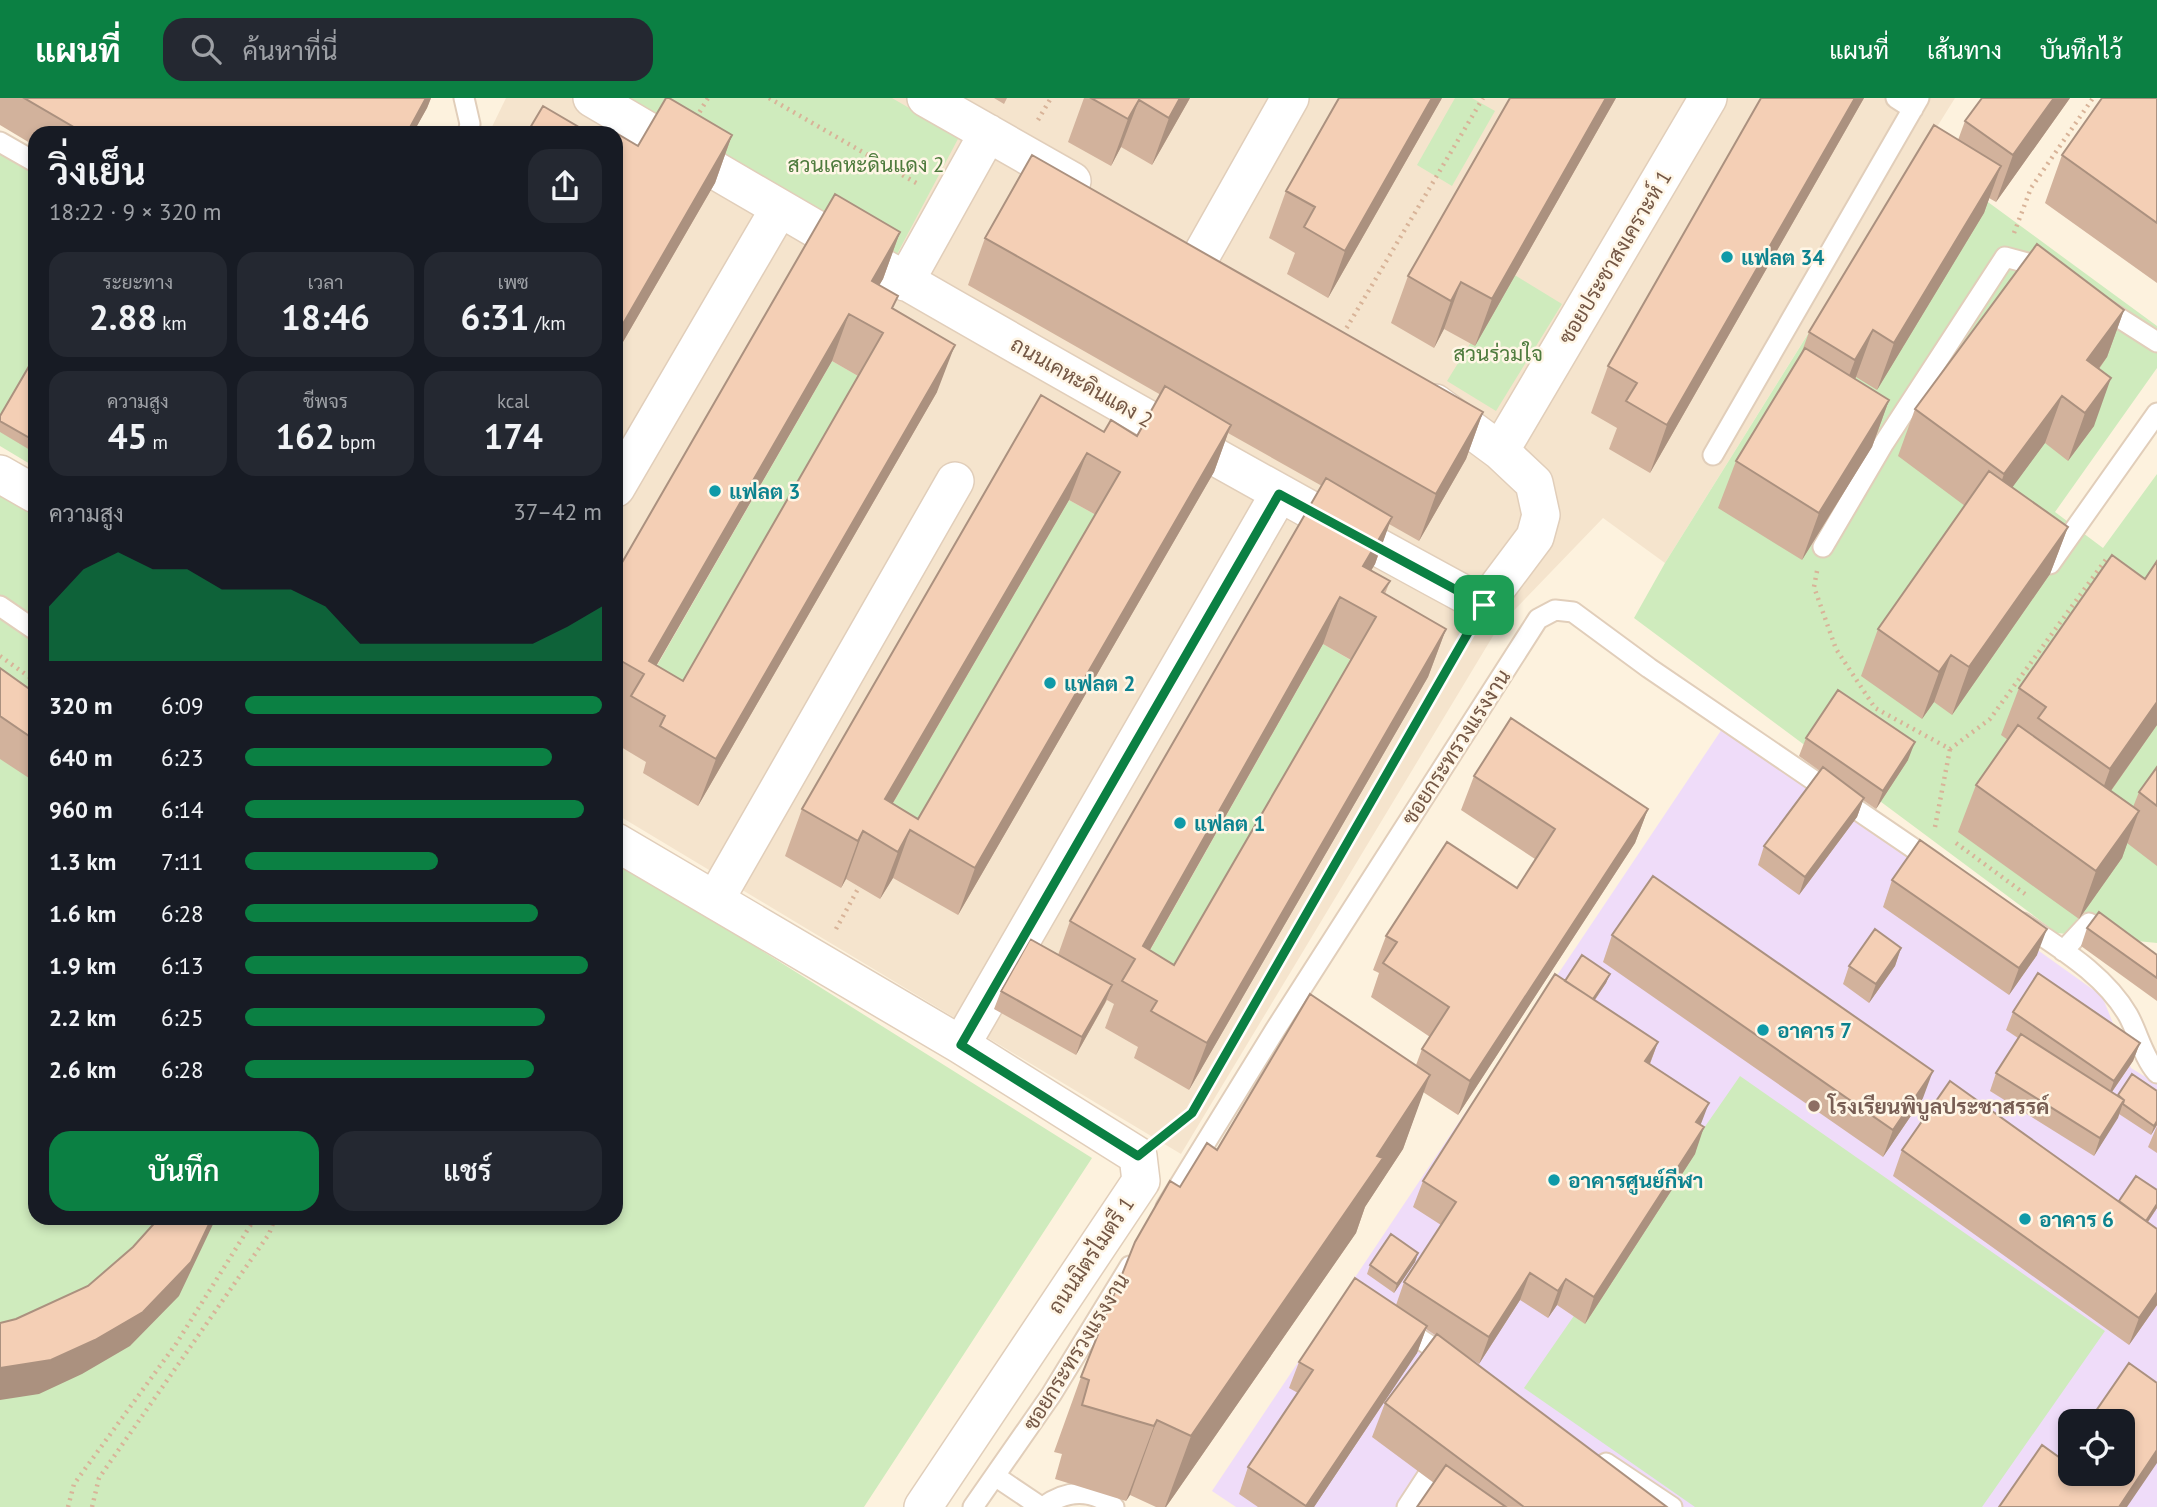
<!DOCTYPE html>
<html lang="th">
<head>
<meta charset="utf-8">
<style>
	:root { --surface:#171b24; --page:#242831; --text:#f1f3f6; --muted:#9ea1a6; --accent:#0b8043 }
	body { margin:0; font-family:"PT Sans",Sarabun,sans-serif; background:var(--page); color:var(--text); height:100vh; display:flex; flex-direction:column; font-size:26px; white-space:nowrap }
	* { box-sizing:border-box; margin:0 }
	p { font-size:23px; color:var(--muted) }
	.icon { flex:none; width:38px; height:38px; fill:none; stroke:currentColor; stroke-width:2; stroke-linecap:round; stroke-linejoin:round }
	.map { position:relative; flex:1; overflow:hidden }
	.details { position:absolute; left:28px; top:28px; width:595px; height:1099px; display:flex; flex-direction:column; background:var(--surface); border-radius:21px; box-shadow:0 4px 10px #0003 }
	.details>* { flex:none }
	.controls { position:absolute; left:2058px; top:1311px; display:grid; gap:14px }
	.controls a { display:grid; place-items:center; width:77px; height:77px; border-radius:14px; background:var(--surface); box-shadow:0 4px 10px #0003; font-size:35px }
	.pin { position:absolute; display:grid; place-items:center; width:60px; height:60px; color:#fff; margin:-30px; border-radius:14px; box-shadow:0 4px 10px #0006 }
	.round { display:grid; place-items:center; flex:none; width:74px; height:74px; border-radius:21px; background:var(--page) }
	.headline { display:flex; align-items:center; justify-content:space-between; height:119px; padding:0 21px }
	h1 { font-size:38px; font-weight:600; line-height:52px }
	.stats { display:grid; grid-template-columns:repeat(3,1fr); gap:10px; height:119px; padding:7px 21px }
	.stats div { display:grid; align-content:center; border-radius:18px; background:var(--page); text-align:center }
	.stats b { font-size:35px; font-weight:600 }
	.stats small { font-size:19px; font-weight:400 }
	.stats p { font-size:19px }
	.chart { height:196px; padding:14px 21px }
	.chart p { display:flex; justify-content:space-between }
	.chart svg { width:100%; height:126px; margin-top:7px; fill:var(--accent); opacity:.7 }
	.primary-button { display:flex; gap:14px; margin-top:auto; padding:14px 21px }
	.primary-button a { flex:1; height:80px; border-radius:21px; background:var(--accent); color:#fff; font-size:28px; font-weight:600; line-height:80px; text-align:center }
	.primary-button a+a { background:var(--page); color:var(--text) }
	ul { padding:0 21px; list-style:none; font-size:23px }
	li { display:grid; grid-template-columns:112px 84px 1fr; align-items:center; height:52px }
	li i { height:18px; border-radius:9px; background:var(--accent) }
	header { display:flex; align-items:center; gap:42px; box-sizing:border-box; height:98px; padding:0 35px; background:var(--accent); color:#fff }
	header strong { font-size:33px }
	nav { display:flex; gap:38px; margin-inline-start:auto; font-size:24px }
	.search { width:490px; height:63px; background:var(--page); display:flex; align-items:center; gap:18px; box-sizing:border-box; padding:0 24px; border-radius:21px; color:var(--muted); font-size:26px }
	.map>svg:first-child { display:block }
	.residential { fill:#f5e4cd }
	.education { fill:#efdcf9; fill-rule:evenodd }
	.green { fill:#cfebbd }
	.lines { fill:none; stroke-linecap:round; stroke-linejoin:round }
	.lane-casing { stroke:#e1ceba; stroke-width:23 }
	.street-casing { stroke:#e1ceba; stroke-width:40 }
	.path { stroke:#d8b398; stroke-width:4.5; stroke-dasharray:2 5; stroke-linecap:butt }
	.lane { stroke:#fff; stroke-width:19 }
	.street { stroke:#fff; stroke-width:37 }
	.wall { fill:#d2b29c; fill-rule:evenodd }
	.shaded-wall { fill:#ab917f }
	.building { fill:#f4cfb5; stroke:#ab917f; stroke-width:2; fill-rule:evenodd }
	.route-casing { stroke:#fff; stroke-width:14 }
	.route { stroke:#0b8043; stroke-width:9 }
	.culture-dot { fill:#0f9aa8; stroke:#fff6e6; stroke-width:2.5 }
	.education-dot { fill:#8d6e63; stroke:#fff6e6; stroke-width:2.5 }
	.labels { text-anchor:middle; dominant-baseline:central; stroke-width:5; stroke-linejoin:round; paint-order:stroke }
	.park-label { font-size:21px; fill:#4e7b3d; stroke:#fff6e6 }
	.street-label { font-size:21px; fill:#745745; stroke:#fff6e6 }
	.culture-label { font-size:21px; font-weight:bold; fill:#0d838f; stroke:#fff6e6; text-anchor:start }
	.education-label { font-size:21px; font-weight:bold; fill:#785e54; stroke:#fff6e6; text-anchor:start }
</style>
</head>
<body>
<header>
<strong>แผนที่</strong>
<div class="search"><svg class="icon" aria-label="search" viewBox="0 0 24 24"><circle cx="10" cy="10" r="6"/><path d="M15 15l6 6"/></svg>ค้นหาที่นี่</div>
<nav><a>แผนที่</a><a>เส้นทาง</a><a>บันทึกไว้</a></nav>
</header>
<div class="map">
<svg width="2157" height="1409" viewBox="0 0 2157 1409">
	<rect width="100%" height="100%" fill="#fdf2de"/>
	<path class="residential" d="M506 0H1955L1665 465 1603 420 1499 528 1181 1056 616 716V35H489Z"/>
	<path class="education" d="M1724 628 2102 898 2131 970 2157 986V1409H1236L1212 1393ZM2070 1323H2123V1376H2070Z"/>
	<path class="green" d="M618 0H892L959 39 895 160Z
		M1455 0H1472L1495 13 1452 88 1417 67Z
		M0 37 35 58V369L0 348Z
		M1921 55 2157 228V270L2055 414 2103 450 2157 376V845L2057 835 1634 520 1665 465Z
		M1513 176 1562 206 1496 313 1447 283Z
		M832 263 865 282 666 630 632 611Z
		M0 373 35 395V1120H616V761L1092 1060 864 1409H0Z
		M1069 402 1103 421 901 768 868 748Z
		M1323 546 1359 567 1157 914 1126 895Z
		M1740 978 2105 1233 1982 1409H1695L1524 1290Z"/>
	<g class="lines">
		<defs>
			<path id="lane" d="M464 0 470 26 468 35
				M1896 0 1913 11
				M0 44 35 64
				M2099 207 2157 244
				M1713 357 1919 0
				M1823 449 1884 345 2005 159 2035 167 2047 174
				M2050 466 2157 315
				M0 508 35 532
				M2023 825C2061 851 2104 876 2128 917 2138 935 2143 959 2157 975
				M2063 853 2089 825 2112 842
				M1166 1109 1275 932 1538 521 1555 512 1573 514 1649 570 1935 765
				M1399 1227 1450 1261
				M1606 1365 1672 1409
				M995 1378 1041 1409
				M973 1409 1051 1297 1130 1168
				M1043 1409C1066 1392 1091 1390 1114 1409
				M1407 1409 1441 1357"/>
			<path id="street" d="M592 0C887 174 1183 344 1484 507L1535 439 1541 417 1534 385 1500 353 1435 305
				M926 0 1072 83
				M1202 156 1290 0
				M905 184 988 35
				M1500 353 1708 0
				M0 376 35 396
				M616 390 779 111
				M616 744 961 947 1138 1058 1141 1083 923 1409
				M715 802 955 383
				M961 947 1279 396"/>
		</defs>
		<use href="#lane" class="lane-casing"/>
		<use href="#street" class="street-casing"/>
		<path class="path" d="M769 0 918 86
			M696 20 708 0
			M1038 22 1051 0
			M2014 135 2031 90 2093 0
			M1343 236 1483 0
			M1817 473 1814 489 1836 551 1875 610 1950 651 1990 621 2107 460
			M0 558 35 583
			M1935 729 1950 651
			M1956 745 2025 796
			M836 831 859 789
			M1258 901 1466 539
			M1166 1036 1187 1019
			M68 1409 74 1386 176 1246 255 1120
			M92 1409 99 1380 269 1136 275 1120"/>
		<use href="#lane" class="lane"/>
		<use href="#street" class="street"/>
	</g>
	<path class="wall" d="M0 0H431L427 10 413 35H35V48L0 27Z
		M994 0H1007L1004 6Z
		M1084 0H1190L1152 67 1121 49 1111 68 1068 44Z
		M1442 0 1328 200 1287 176 1295 155 1269 140 1286 93Z
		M1510 0H1616L1475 248 1444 231 1434 250 1391 225 1408 178Z
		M1761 0H1864L1650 375 1609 351 1617 330 1591 315 1608 268Z
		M2070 0 1996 104 1989 100 1984 115 1877 292 1856 279 1855 281 1889 302 1872 349 1802 462 1718 410 1736 363 1800 259 1809 234 1958 42 1965 23Z
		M2157 0V185L2045 105 2062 57Z
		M616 35 638 48 732 37 715 85 616 256Z
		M900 134 883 181 879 187 893 211 937 294 698 708 643 675 646 664 616 646V639L623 621 616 617V475ZM832 263 858 278 683 583 656 568Z
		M985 140 1483 314 1466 361 1419 443 1389 426 1375 466 1371 472 1390 483 1385 496 1446 531 1428 579 1189 992 1134 960 1138 949 1105 930 1114 906 1107 902 1076 957 994 911 1001 893 1058 857 1070 823 1322 388 1228 335 1214 374 958 817 893 780 880 801 846 781 841 790 785 758 802 711 1041 297 1104 334 1137 338 1161 297 968 187ZM1069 402 1096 417 918 721 893 705ZM1323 546 1351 562 1174 867 1150 852Z
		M2124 212 2107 259 2099 271 2094 328 2068 363 2045 345 2012 389 2068 429 2050 476 1952 617 1934 604 1922 621 1861 578 1878 531 1965 408 1898 358 1915 311Z
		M35 258V355L0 334V318Z
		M2157 463V627L2111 693 2133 709 2139 694 2157 669V768L2127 745 2122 760 2079 821 1958 734 1976 687 2008 642 2001 637 2019 590 2145 481Z
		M0 570 35 595V684L0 661Z
		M1806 640 1908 662 1876 711 1863 702 1857 719 1799 797 1758 767 1764 748 1820 673 1799 658Z
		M1474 678 1648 711 1635 745 1458 1017 1423 994 1403 1051 1365 1109 1356 1135 1166 1409H1156L1130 1397 1126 1403 1055 1381 1062 1356 1054 1354 1081 1279 1180 1089 1217 1052 1416 967 1422 951 1430 939 1371 899 1379 875 1373 872 1386 838 1517 790 1535 761 1461 712Z
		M1892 782 2037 857 2009 897 1883 809Z
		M2087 830 2157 857V903L2081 848Z
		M1612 837 1923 1000 1883 1059 1603 864Z
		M1901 850 1895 868 1869 905 1843 886 1849 868Z
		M1610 876 1606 885 1595 902 1658 944 1650 966 1701 1027 1695 1056 1585 1226 1557 1207 1548 1220 1520 1202 1479 1266 1461 1254 1667 1409H1417L1434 1385 1372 1339 1385 1305 1435 1237 1426 1231 1417 1255 1314 1409H1258L1239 1396 1248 1369 1298 1295 1289 1290 1299 1264 1396 1207 1404 1184 1441 1127 1413 1109 1423 1083 1565 883Z
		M2013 914 2140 945 2133 963 2112 994 2157 1027 2151 1037 2119 1016 2094 1058 1990 993 1996 975 2018 940 2006 932Z
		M2157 1028V1055L2148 1049Z
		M1902 1052 2119 1103 2157 1092V1110L2148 1124 2157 1131V1207L2129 1247 1893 1078Z
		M1418 1155 1415 1164 1394 1195 1367 1176 1370 1167Z"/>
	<path class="shaded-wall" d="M426 0H431L427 10 413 35H407Z
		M1180 0H1190L1152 67 1169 20Z
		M1432 0H1442L1328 200 1345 153Z
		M1606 0H1616L1475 248 1492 201Z
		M1855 0H1864L1650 375 1667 327Z
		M2054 0H2070L1996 104 2013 57Z
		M1139 2 1121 49 1111 68 1128 21Z
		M732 37 715 85 616 256V238Z
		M2001 68 1984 115 1877 292 1894 245Z
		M900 134 883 181 859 222 872 183Z
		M1461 184 1444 231 1434 250 1451 203Z
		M2124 212 2107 259 2073 306 2087 262Z
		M849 216 832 263 637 601 649 563Z
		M1873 232 1856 279 1837 309 1855 262Z
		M955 247 937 294 698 708 716 661Z
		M2111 280 2094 328 2068 363 2085 315Z
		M2062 298 2045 345 1987 424 2004 376Z
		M1889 302 1872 349 1802 462 1819 415Z
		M1483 314 1466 361 1419 443 1436 396Z
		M1231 327 1214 374 958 817 975 770Z
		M1087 355 1069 402 873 739 885 701Z
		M1392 419 1375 466 1352 506 1363 468Z
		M2068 429 2050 476 1952 617 1969 569Z
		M1340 499 1323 546 1130 887 1143 848Z
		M1446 531 1428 579 1189 992 1207 945Z
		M1951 557 1934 604 1922 621 1939 574Z
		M2157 604V627L2093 718 2110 671Z
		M1915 644 1908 662 1876 711 1883 693Z
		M1864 700 1857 719 1799 797 1805 779Z
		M1648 711 1635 745 1458 1017 1470 983Z
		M2139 713 2122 760 2079 821 2096 773Z
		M910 732 893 780 880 801 898 754Z
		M863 733 846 781 841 790 858 743Z
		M2047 831 2037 857 2009 897 2019 870Z
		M1901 850 1895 868 1869 905 1876 886Z
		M1610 876 1606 885 1585 916 1588 907Z
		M1112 887 1105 905 1076 957 1082 939Z
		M1658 944 1648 970 1645 963Z
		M2140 945 2133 963 2107 1001 2114 983Z
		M1933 973 1923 1000 1883 1059 1893 1032Z
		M1430 977 1403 1051 1365 1109 1356 1135 1166 1409H1165L1191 1338Z
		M2124 1002 2118 1020 2094 1058 2100 1040Z
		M1709 1005 1699 1031 1696 1024Z
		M2157 1023V1027L2151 1037 2154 1028Z
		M1704 1029 1695 1056 1585 1226 1594 1199Z
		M2157 1106V1110L2139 1137 2142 1128Z
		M212 1120H216L179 1198 130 1248 82 1276 39 1296 0 1302V1270Z
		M1418 1155 1415 1164 1394 1195 1397 1186Z
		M1530 1175 1520 1202 1479 1266 1489 1239Z
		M1566 1181 1557 1207 1548 1220 1558 1193Z
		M2157 1194V1207L2129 1247 2139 1220Z
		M1427 1228 1417 1255 1314 1409H1306Z
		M1157 1322 1130 1397 1126 1403 1154 1328Z
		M2157 1352V1365L2127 1409H2119Z"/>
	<path class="building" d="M24 0H426L407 35H84Z
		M666 0H669L732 37 616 238V93L621 84 616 81V35L638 48Z
		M1091 0H1180L1169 20 1139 2 1128 21Z
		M1339 0H1432L1345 153 1304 129 1315 109 1286 93Z
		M1510 0H1606L1492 201 1461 184 1451 203 1408 178Z
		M1761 0H1855L1667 327 1626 303 1637 285 1608 268Z
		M1982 0H2054L2013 57 1965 23Z
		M2102 0H2157V125L2062 57Z
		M543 8 589 35H527Z
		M1934 27 2001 68 1894 245 1873 232 1855 262 1809 234Z
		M1032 57 1483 314 1436 396 985 140Z
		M835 96 900 134 872 183 898 198 892 210 955 247 716 661 660 628 665 618 631 598 644 576 616 560V475ZM849 216 883 235 683 583 649 563Z
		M2037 146 2124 212 2087 262 2111 280 2085 315 2062 298 2004 376 1915 311Z
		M1805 250 1889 302 1819 415 1736 363Z
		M35 258V343L0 323V318Z
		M1165 288 1231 327 975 770 910 732 898 754 863 733 858 743 802 711 1041 297 1104 334 1111 322 1137 338ZM1087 355 1120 374 918 721 885 701Z
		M1989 373 2068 429 1969 569 1951 557 1939 574 1878 531Z
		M1326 380 1392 419 1363 468 1390 483 1382 494 1446 531 1207 945 1151 913 1157 903 1122 883 1135 861 1070 823ZM1340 499 1376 519 1174 867 1143 848Z
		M2112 457 2145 481 2157 463V604L2110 671 2038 620 2046 609 2019 590Z
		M0 570 35 595V642L0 618Z
		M1838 592 1915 644 1883 693 1806 640Z
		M1511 620 1648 711 1470 983 1422 951 1449 909 1383 865 1397 844 1386 838 1447 744 1517 790 1555 731 1474 678Z
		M2018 627 2139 713 2096 773 1976 687Z
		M1823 669 1864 700 1805 779 1764 748Z
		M2157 669V708L2139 694Z
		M1920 742 2047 831 2019 870 1892 782Z
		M1653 778 1933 973 1893 1032 1612 837Z
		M2099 814 2157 857V880L2087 830Z
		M1875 831 1901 850 1876 886 1849 868Z
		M1030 841 1112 887 1082 939 1001 893Z
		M1582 857 1610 876 1593 901 1565 883Z
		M2038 875 2140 945 2114 983 2013 914Z
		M1555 876 1658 944 1645 963 1709 1005 1696 1024 1704 1029 1594 1199 1566 1181 1558 1193 1530 1175 1489 1239 1404 1184 1456 1104 1423 1083Z
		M1310 896 1430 977 1377 1058 1383 1060 1191 1338 1157 1322 1154 1328 1082 1307 1089 1282 1081 1279 1135 1144 1170 1083 1180 1089 1207 1045 1217 1052Z
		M2021 936 2124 1002 2100 1040 1996 975Z
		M2132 976 2157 993V1023L2154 1028 2123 1006 2124 1002 2118 997Z
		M1950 983 2157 1131V1194L2139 1220 1902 1052Z
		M2136 1078 2157 1092V1106L2146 1123 2119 1103Z
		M159 1120H212L191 1164 143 1214 95 1242 51 1262 0 1270V1225L16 1221 88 1188 133 1149Z
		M1391 1136 1418 1155 1397 1186 1370 1167Z
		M1355 1180 1427 1228 1306 1408 1248 1369 1313 1272 1299 1264Z
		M1437 1236 1667 1409H1524L1385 1305Z
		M2129 1265 2157 1285V1352L2119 1409H1999L2042 1347 2063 1362 2070 1351V1376H2123V1323H2089Z
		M1446 1367 1506 1409H1417Z"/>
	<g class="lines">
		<defs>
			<path id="route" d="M1279 396 1484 507 1192 1015 1138 1058 961 947Z"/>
		</defs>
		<use href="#route" class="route-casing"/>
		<use href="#route" class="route"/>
	</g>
	<g class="culture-dot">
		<circle cx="1727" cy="159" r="7"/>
		<circle cx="715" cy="393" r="7"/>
		<circle cx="1050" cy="585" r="7"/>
		<circle cx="1180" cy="725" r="7"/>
		<circle cx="1763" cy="932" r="7"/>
		<circle cx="1554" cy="1082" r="7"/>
		<circle cx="2025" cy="1121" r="7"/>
	</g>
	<circle class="education-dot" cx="1814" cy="1008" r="7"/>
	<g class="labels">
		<g class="park-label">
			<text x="866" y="66">สวนเคหะดินแดง 2</text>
			<text x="1498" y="255">สวนร่วมใจ</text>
		</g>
		<g class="street-label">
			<text transform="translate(1615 159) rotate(-59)">ซอยประชาสงเคราะห์ 1</text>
			<text transform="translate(1082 284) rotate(30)">ถนนเคหะดินแดง 2</text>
			<text transform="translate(1456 649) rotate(-57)">ซอยกระทรวงแรงงาน</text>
			<text transform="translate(1091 1157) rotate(-56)">ถนนมิตรไมตรี 1</text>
			<text transform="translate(1076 1254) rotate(-58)">ซอยกระทรวงแรงงาน</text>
		</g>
		<g class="culture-label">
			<text x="1741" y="159">แฟลต 34</text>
			<text x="729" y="393">แฟลต 3</text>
			<text x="1064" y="585">แฟลต 2</text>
			<text x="1194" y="725">แฟลต 1</text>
			<text x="1777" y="932">อาคาร 7</text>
			<text x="1568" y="1082">อาคารศูนย์กีฬา</text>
			<text x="2039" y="1121">อาคาร 6</text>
		</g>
		<g class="education-label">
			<text x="1828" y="1008">โรงเรียนพิบูลประชาสรรค์</text>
		</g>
	</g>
</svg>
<div class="controls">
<a><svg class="icon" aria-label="locate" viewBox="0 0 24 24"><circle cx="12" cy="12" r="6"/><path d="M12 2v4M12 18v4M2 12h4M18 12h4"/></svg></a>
</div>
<div class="pin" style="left:1484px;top:507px;background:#1e9e55"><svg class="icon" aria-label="arrive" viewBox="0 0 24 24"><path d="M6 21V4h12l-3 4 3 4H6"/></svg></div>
<section class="details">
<div class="headline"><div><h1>วิ่งเย็น</h1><p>18:22 · 9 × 320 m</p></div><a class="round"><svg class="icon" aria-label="share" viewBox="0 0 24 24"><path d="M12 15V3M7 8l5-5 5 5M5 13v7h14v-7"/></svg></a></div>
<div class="stats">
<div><p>ระยะทาง</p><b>2.88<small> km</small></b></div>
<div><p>เวลา</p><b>18:46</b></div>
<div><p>เพซ</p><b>6:31<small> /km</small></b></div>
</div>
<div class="stats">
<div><p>ความสูง</p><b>45<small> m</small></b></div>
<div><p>ชีพจร</p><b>162<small> bpm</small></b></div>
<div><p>kcal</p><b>174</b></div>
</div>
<div class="chart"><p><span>ความสูง</span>37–42 m</p>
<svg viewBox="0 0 160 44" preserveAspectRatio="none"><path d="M0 44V25L10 12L20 6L30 12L40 12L50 19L60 19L70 19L80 25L90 38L100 38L110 38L120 38L130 38L140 38L150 32L160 25V44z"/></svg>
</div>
<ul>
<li><b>320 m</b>6:09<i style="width:100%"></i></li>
<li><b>640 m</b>6:23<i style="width:86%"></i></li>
<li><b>960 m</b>6:14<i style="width:95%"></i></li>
<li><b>1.3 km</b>7:11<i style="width:54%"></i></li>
<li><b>1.6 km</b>6:28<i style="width:82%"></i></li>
<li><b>1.9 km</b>6:13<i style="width:96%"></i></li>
<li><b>2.2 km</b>6:25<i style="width:84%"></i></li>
<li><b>2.6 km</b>6:28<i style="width:81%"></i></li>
</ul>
<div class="primary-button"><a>บันทึก</a><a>แชร์</a></div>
</section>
</div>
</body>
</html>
